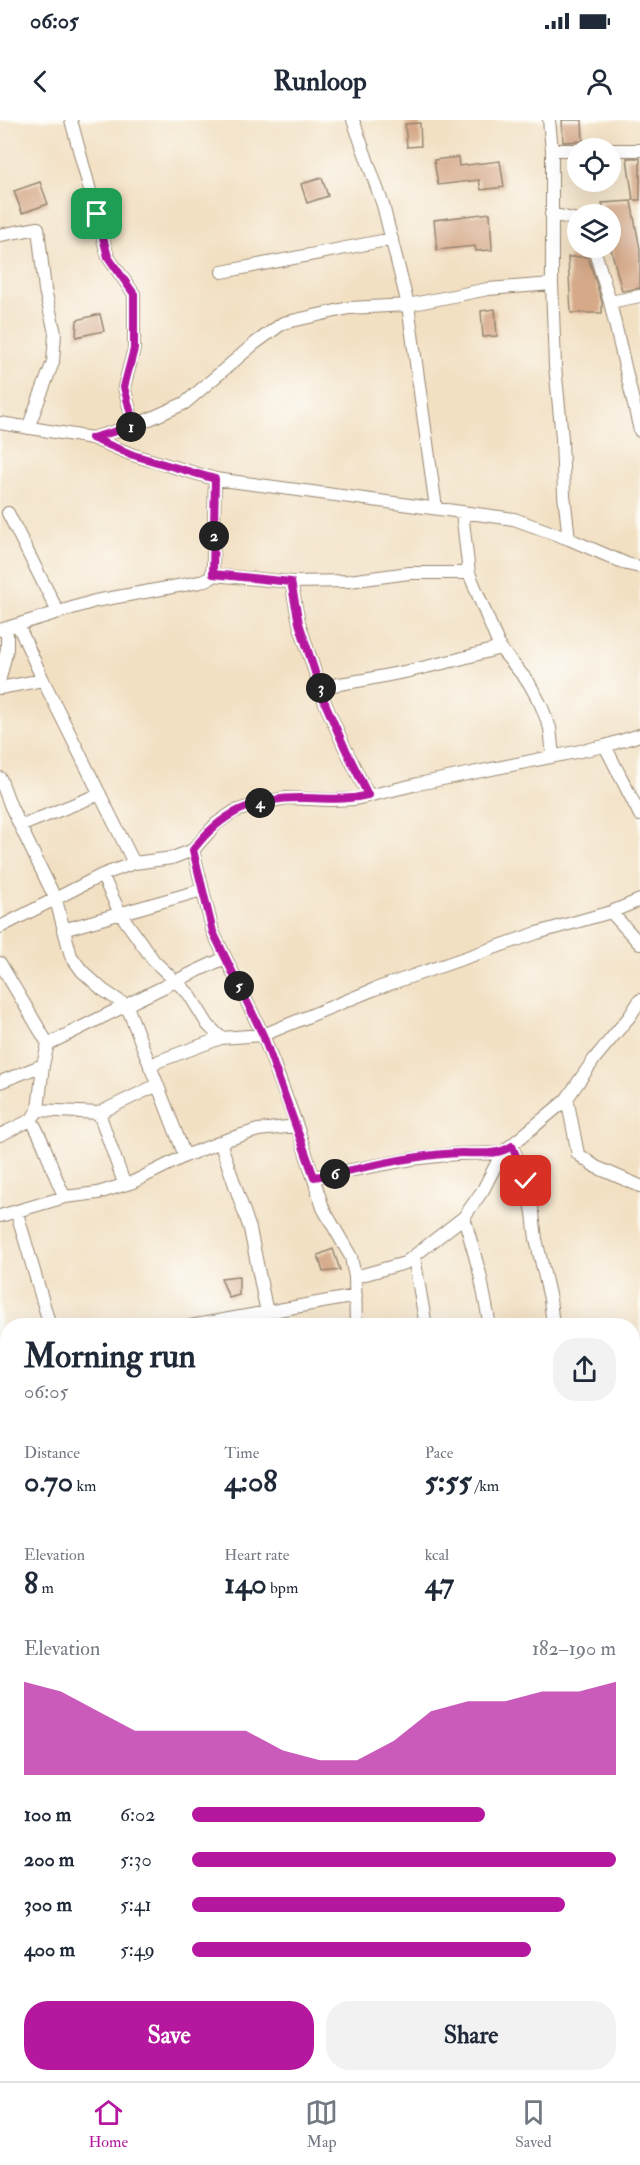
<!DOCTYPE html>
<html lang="en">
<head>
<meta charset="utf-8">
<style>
	:root { --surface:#fff; --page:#f2f2f3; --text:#1f2937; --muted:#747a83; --line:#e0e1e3; --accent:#b5179e }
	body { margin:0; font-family:"IM FELL Double Pica",serif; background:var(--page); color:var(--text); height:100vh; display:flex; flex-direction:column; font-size:22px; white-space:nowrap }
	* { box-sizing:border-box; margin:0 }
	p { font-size:20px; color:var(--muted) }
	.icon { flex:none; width:33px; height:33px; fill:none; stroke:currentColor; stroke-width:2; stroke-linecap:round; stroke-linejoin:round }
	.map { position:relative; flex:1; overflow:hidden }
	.drawer { position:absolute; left:0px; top:1198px; width:640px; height:764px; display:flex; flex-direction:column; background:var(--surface); border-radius:24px 24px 0 0; box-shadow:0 6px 24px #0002 }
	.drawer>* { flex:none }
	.buttons { position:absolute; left:567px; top:18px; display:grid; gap:12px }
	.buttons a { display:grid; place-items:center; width:54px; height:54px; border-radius:50%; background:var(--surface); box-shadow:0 6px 24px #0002; font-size:30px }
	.pin { position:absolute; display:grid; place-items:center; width:51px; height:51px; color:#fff; margin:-26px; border-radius:12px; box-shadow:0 3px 9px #0006 }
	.km { position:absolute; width:30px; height:30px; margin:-15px; border-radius:50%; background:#222; color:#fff; font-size:16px; line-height:30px; text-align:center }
	.round { display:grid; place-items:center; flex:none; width:63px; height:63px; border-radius:24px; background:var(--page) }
	.headline { display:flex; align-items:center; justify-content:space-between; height:102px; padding:0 24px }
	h1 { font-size:33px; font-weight:700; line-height:45px }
	.metrics { display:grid; grid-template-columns:repeat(3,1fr); gap:9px; height:102px; padding:6px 24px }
	.metrics div { display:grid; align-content:center }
	.metrics b { font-size:30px; font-weight:700 }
	.metrics small { font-size:16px; font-weight:400 }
	.metrics p { font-size:16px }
	.chart { height:168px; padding:12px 24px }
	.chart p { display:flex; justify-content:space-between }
	.chart svg { width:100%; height:108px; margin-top:6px; fill:var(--accent); opacity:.7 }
	.action { display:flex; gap:12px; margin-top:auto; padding:12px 24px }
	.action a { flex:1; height:69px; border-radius:24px; background:var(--accent); color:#fff; font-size:24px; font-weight:700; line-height:69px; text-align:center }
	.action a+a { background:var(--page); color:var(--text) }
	ul { padding:0 24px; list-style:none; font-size:20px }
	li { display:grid; grid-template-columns:96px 72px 1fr; align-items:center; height:45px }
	li i { height:15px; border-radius:8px; background:var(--accent) }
	.status { display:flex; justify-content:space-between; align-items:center; height:42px; padding:0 30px; background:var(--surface); direction:ltr }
	.status svg { height:16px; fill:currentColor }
	header { display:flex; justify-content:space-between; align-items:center; height:78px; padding:0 24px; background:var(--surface); font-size:27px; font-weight:700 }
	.tab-bar { display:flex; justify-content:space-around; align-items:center; height:84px; border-top:2px solid var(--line); background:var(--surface); font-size:16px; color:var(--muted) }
	.tab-bar a { display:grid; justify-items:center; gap:3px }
	.tab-bar .on { color:var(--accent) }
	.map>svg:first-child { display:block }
	.building { fill:#d6a989 }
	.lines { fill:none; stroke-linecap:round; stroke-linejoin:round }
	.minor-casing { stroke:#968570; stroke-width:14 }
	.minor { stroke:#fff; stroke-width:12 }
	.route-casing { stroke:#fff; stroke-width:12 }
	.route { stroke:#b5179e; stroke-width:8 }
</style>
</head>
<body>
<div class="status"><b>06:05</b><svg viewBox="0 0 49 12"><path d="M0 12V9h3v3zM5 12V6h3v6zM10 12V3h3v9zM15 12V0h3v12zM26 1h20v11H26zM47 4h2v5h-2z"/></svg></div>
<header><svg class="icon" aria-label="back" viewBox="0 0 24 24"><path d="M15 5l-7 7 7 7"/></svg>Runloop<svg class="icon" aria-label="person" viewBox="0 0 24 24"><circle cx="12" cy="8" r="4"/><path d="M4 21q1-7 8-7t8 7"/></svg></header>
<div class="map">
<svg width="640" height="1961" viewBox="0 0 640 1961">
	<rect width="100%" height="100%" fill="#fdfcf7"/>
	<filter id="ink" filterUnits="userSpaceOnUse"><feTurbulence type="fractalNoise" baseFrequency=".0167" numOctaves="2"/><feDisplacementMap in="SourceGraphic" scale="12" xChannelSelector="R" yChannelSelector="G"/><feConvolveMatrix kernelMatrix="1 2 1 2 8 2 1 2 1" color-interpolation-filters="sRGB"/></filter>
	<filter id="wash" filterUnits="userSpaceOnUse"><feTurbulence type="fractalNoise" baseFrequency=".008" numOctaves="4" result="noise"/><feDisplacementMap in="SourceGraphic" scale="24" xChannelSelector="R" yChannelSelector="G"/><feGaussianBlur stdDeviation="1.35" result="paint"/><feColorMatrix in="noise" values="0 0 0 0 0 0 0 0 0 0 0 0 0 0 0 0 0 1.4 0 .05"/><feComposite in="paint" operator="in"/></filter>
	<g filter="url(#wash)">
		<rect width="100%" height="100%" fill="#f2e0c3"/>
		<g id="blocks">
			<path class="building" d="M562 0H582L583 21 563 22Z
				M420 3 421 26 407 27 405 4Z
				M458 37 459 46 500 41 504 67 481 70 479 60 438 65 434 40Z
				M627 38H640V80H633Z
				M322 58 328 76 307 83 301 64Z
				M40 62 48 84 22 93 14 71Z
				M631 81 640 129V168L622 171 610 125V94H605L602 83Z
				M490 93 492 130 476 131 475 126 437 130 434 100Z
				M568 137H588L602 182V193H571Z
				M495 189 497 216 483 217 481 191Z
				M100 194 104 211 76 217 77 200Z
				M333 1129 340 1150 323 1152 318 1135Z
				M239 1156V1175L229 1178 221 1158Z"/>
		</g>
	</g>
	<g filter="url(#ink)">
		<use href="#blocks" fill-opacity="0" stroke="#968570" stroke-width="1.5"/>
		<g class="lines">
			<defs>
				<path id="minor" d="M71 0 108 137 134 174V229L124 267 134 306
					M353 0 383 85 408 185 436 388
					M549 0 552 30V164L555 246 562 318 564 375 569 419
					M552 30H578
					M610 30H640
					M551 94 578 100
					M0 115 38 108 45 170 55 213 53 242 28 308
					M594 128 610 182 640 311
					M222 152 392 119
					M610 182 640 176
					M0 303 92 318 133 335 215 359 514 399 569 419 627 444 640 447
					M92 318 134 306 185 283 254 224 283 203 349 188 408 185 488 169 552 164
					M462 392 469 453 500 528 529 563 541 585 550 608 553 636
					M8 393 58 492
					M213 455 291 462 349 461 409 453H469
					M291 462 299 503 325 583 344 626 368 675
					M18 505 43 560 134 743
					M0 510 95 481 200 462 211 458 213 445 215 359
					M0 558 7 529V508
					M321 567C382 558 441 545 500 528
					M0 568 43 560
					M605 626 640 695
					M0 658 11 687 56 780 71 836 82 851 103 870 127 886 185 1036
					M20 706 100 674
					M193 730 213 812 263 915 297 1006 323 1088 351 1137 355 1157 356 1206
					M102 755 120 793 154 841 189 874 208 905 221 918
					M611 792 640 824
					M0 807 102 755 134 743 172 738 193 730 216 704 233 692 260 683 287 678 330 680 355 679 418 664 605 626 640 615
					M63 810 202 770
					M0 843 48 924 43 945 38 990 31 1000 0 1015
					M48 924C107 895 165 865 225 838
					M150 947 159 941 221 918 263 915 375 869 537 813 611 792 640 780
					M0 962 43 945
					M567 978 578 1034 596 1047 640 1066
					M38 990 99 993 157 965
					M99 993 124 1063
					M31 1000C47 1024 51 1052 65 1077
					M220 1022 250 1109 267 1193
					M512 1026 526 1061 533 1093 536 1119 550 1179 553 1206
					M314 1057 412 1039 456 1034 502 1033
					M17 1093 50 1206
					M0 1096 65 1077 98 1073 133 1062 185 1036 226 1020 258 1010 297 1006
					M464 1097 480 1154 490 1206
					M414 1137 426 1206
					M355 1157 405 1143 464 1097 483 1070 502 1033 566 980 595 938 630 896 640 880
					M190 1206 356 1176
					M0 1256 8 1255
					M633 1272 640 1270
					M0 1404 8 1443
					M0 1454 8 1453
					M637 1496 640 1508
					M0 1508 8 1506
					M0 1561 8 1559
					M0 1602 8 1599
					M633 1629H640
					M633 1790 640 1789
					M0 1791H8
					M0 1893 8 1894
					M165 1954 167 1961
					M343 1954 345 1961"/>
			</defs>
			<use href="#minor" class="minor-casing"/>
			<use href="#minor" class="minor"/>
		</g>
	</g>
	<g class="lines" filter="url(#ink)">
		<defs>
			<path id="route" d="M97 94 108 137 134 174V229L124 267 134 306 92 318 133 335 215 359 213 454 291 462 299 503 325 583 344 626 368 675C346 681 326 678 303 678 256 677 221 692 193 730L213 812 263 915 314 1057C363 1049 412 1034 462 1033 480 1033 497 1036 512 1026L526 1061"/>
		</defs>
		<use href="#route" class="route-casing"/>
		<use href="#route" class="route"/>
	</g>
</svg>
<div class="buttons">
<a><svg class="icon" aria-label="locate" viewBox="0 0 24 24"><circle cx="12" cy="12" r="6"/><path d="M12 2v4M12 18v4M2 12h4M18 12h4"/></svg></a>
<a><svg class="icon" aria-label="layers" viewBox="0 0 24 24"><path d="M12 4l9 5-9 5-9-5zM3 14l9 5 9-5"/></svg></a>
</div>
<div class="pin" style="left:97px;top:94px;background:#1e9e55"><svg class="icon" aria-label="arrive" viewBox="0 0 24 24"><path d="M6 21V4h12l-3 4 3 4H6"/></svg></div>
<div class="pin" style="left:526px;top:1061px;background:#d93025"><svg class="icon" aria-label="check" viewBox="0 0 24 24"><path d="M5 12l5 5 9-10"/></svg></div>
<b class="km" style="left:131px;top:307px">1</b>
<b class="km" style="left:214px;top:416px">2</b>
<b class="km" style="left:321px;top:568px">3</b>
<b class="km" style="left:260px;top:683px">4</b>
<b class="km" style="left:239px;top:866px">5</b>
<b class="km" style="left:335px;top:1054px">6</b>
<section class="drawer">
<div class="headline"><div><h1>Morning run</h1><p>06:05</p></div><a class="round"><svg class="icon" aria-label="share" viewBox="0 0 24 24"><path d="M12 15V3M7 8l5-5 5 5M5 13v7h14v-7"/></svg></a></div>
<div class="metrics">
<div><p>Distance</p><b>0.70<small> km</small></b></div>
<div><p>Time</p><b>4:08</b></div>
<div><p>Pace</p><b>5:55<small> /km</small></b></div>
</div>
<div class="metrics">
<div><p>Elevation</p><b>8<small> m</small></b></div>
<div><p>Heart rate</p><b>140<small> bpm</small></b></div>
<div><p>kcal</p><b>47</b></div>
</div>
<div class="chart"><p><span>Elevation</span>182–190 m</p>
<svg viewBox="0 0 160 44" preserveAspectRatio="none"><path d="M0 44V6L10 10L20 18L30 26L40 26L50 26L60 26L70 34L80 38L90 38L100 30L110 18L120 14L130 14L140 10L150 10L160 6V44z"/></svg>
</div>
<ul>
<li><b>100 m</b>6:02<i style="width:69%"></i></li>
<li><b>200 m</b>5:30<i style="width:100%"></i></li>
<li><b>300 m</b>5:41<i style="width:88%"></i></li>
<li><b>400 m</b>5:49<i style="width:80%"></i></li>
</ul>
<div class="action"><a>Save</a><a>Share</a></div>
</section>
</div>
<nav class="tab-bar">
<a class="on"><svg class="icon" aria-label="home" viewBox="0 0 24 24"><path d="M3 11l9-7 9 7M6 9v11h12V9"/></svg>Home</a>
<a><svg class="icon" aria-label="map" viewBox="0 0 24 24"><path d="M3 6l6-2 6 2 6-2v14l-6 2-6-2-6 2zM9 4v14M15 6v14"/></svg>Map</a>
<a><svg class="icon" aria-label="saved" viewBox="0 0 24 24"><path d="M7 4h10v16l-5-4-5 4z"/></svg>Saved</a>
</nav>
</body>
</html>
